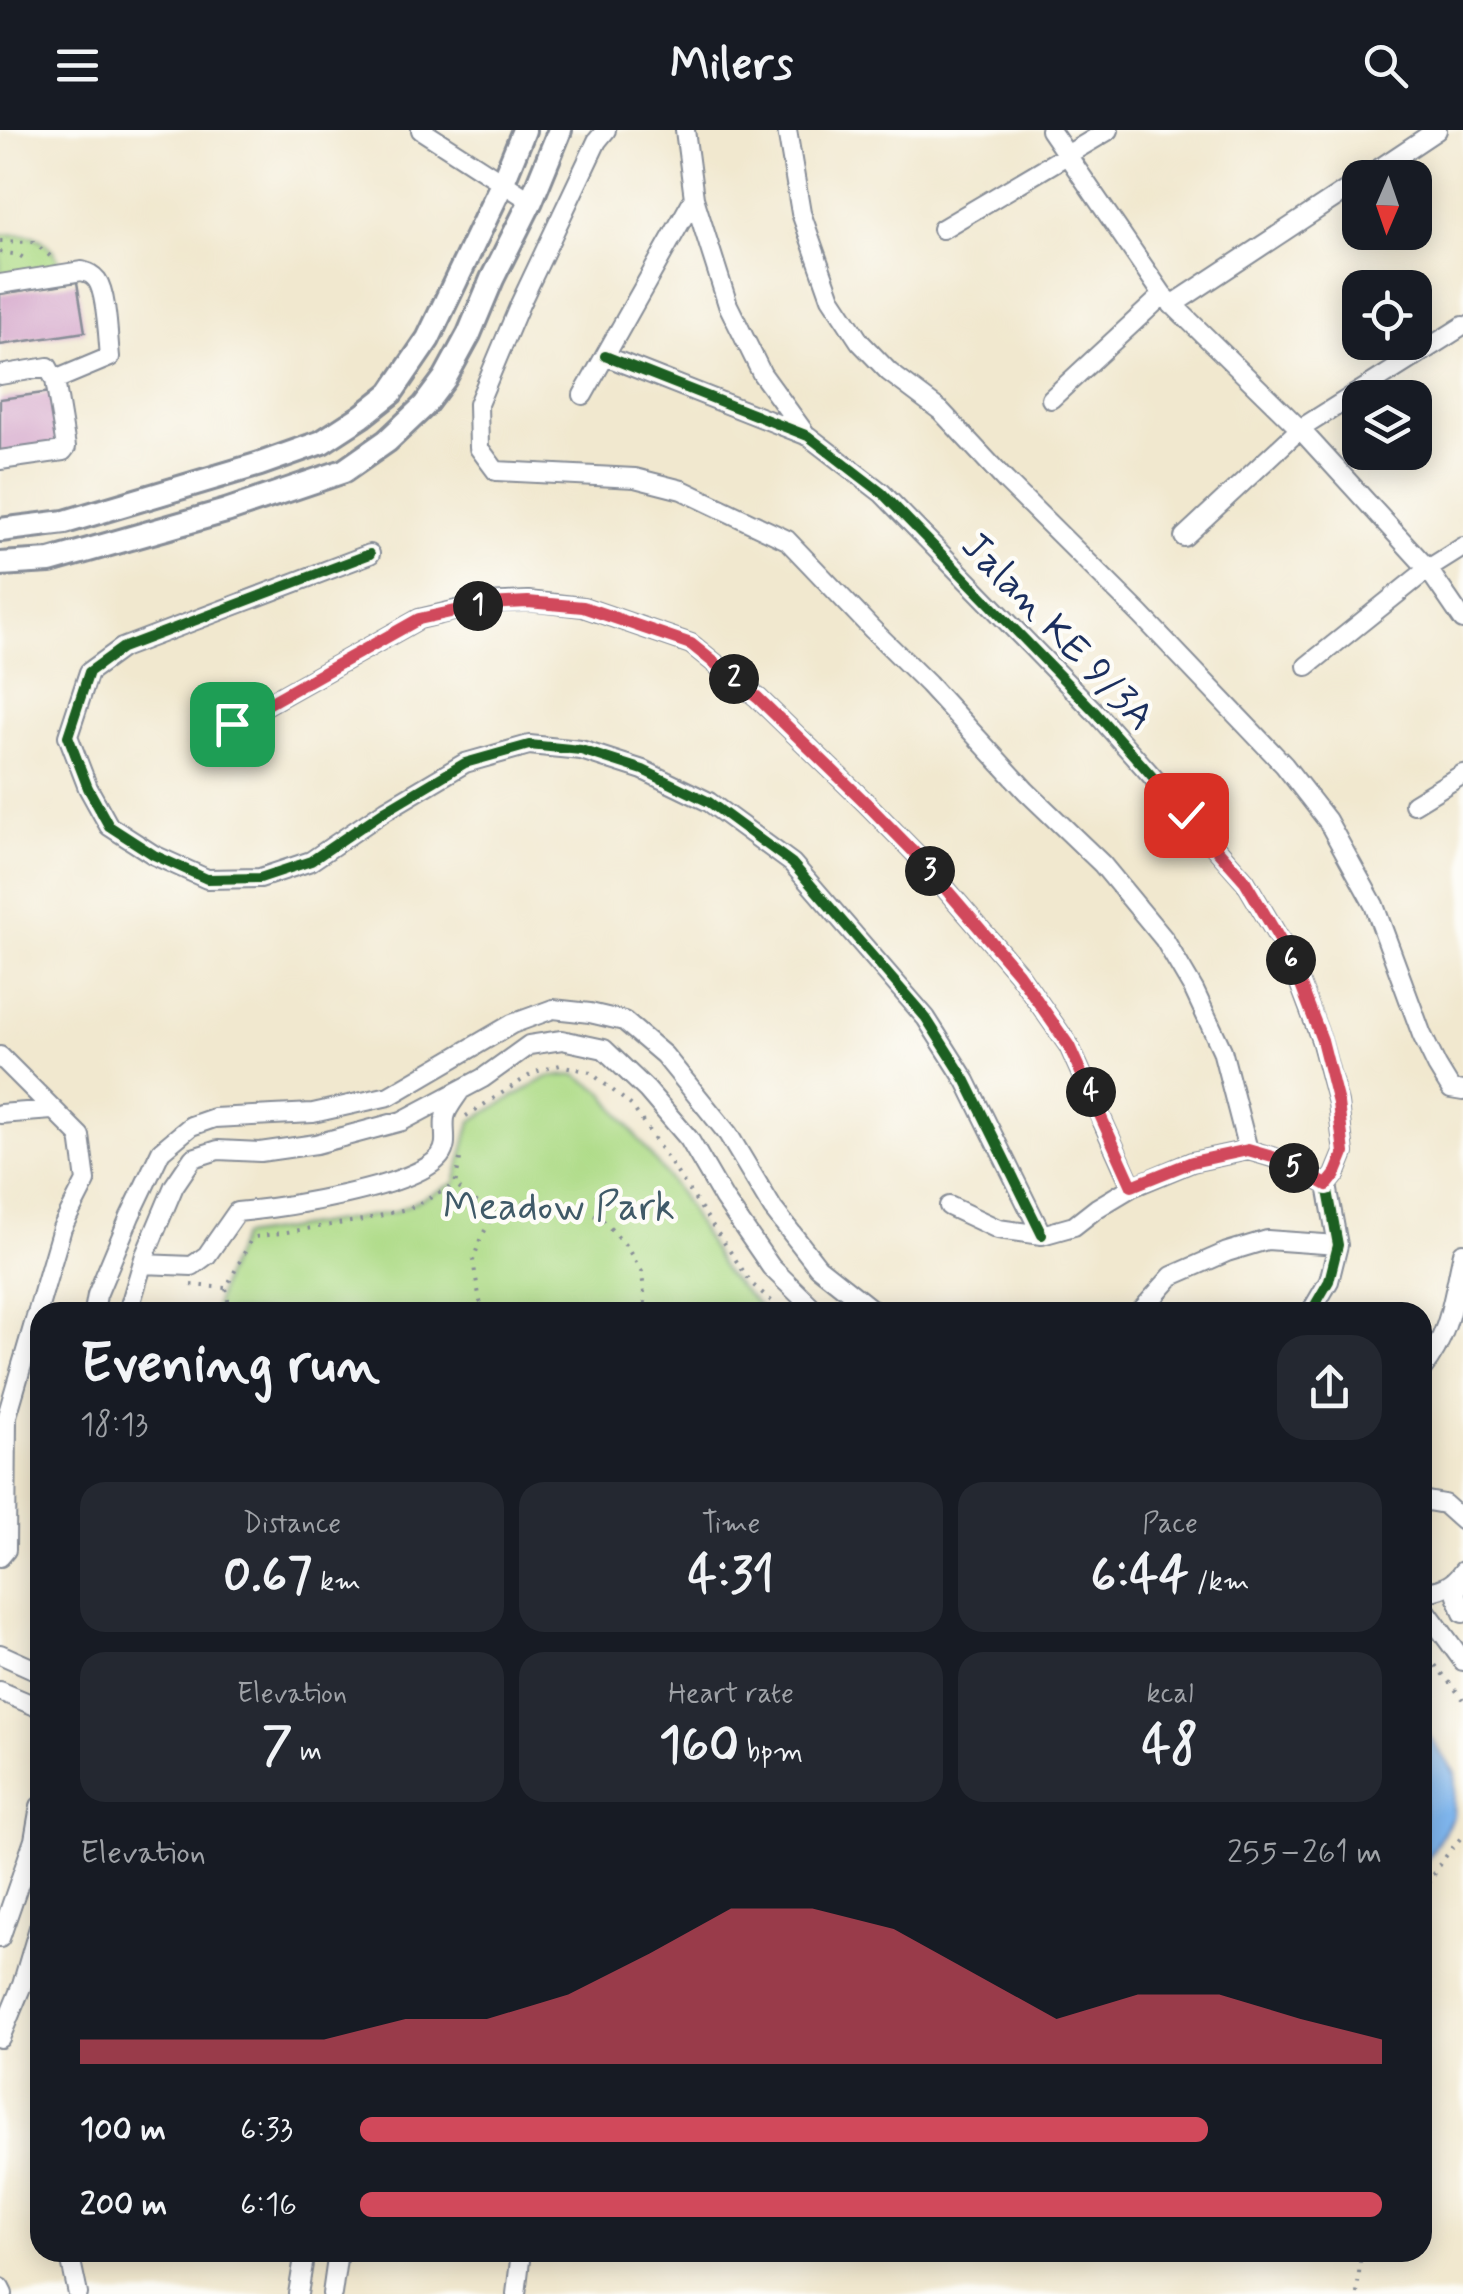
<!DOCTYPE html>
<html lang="en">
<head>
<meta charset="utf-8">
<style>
	:root { --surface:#171b24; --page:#242831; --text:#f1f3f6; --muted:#9ea1a6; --accent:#d1495b }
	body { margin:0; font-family:Mynerve,sans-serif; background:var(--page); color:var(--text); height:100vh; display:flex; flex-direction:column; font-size:38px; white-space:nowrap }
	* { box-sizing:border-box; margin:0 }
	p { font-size:32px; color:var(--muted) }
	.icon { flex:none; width:55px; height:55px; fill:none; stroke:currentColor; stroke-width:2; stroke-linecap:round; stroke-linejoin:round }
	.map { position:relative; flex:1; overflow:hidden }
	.side { position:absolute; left:30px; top:1172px; width:1402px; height:960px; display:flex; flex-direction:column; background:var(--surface); border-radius:30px; box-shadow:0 5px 25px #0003 }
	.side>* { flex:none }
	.needle { width:65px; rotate:182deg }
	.controls { position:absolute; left:1342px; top:30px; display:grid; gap:20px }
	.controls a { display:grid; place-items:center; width:90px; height:90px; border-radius:20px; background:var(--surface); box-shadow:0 5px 25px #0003; font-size:50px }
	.pin { position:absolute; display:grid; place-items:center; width:85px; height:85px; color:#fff; margin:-42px; border-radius:20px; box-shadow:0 5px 15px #0006 }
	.km { position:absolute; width:50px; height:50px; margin:-25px; border-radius:50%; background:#222; color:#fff; font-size:28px; line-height:50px; text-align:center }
	.round { display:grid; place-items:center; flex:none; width:105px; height:105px; border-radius:30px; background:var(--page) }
	.headline { display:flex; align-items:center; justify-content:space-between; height:170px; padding:0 50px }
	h1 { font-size:55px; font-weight:800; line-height:75px }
	.figures { display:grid; grid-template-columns:repeat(3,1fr); gap:15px; height:170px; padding:10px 50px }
	.figures div { display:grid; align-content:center; border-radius:25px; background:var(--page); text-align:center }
	.figures b { font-size:50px; font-weight:800 }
	.figures small { font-size:28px; font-weight:400 }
	.figures p { font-size:28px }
	.chart { height:280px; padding:20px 50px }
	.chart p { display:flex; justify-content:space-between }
	.chart svg { width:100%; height:180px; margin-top:10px; fill:var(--accent); opacity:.7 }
	ul { padding:0 50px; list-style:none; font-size:32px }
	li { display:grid; grid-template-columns:160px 120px 1fr; align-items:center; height:75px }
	li i { height:25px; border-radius:12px; background:var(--accent) }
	header { display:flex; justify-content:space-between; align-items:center; height:130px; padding:0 50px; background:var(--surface); font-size:45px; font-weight:800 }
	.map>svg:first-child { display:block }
	.green { fill:#aedb87; stroke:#648572; stroke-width:2.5 }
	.water { fill:#80b7ef; stroke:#4e73a6; stroke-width:2.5 }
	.building { fill:#d4a5ca }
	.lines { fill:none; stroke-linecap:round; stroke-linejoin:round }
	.minor-casing { stroke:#868c96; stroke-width:22 }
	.major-casing { stroke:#868c96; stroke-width:28 }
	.path { stroke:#868c96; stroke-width:4; stroke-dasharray:2.5 8; stroke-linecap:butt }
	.minor { stroke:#fff; stroke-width:18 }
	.major { stroke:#fff; stroke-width:22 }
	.cycleway-casing { stroke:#fdfcf7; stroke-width:16 }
	.cycleway { stroke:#1b5e20; stroke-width:10 }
	.route-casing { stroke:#fff; stroke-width:20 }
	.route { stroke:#d1495b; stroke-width:12 }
	.labels { text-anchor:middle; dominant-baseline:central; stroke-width:9; stroke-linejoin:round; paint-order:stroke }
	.street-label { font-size:40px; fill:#1b2f5e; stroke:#fdfcf7 }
	.park-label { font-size:40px; fill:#405a68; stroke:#fdfcf7 }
</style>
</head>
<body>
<header><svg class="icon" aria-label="menu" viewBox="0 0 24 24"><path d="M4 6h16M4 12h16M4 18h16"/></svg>Milers<svg class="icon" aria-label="search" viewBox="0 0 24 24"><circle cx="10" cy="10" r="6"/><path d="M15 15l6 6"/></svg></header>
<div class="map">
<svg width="1463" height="2164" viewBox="0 0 1463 2164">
	<rect width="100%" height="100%" fill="#fdfcf7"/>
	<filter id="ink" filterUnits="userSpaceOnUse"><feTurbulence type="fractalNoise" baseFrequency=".01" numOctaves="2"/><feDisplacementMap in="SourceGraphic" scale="20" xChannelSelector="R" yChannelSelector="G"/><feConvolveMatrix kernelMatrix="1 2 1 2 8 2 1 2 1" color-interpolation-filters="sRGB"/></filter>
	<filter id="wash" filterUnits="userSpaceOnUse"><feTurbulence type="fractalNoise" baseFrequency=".0048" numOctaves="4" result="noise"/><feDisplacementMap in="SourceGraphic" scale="40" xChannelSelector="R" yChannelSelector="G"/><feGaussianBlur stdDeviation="2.25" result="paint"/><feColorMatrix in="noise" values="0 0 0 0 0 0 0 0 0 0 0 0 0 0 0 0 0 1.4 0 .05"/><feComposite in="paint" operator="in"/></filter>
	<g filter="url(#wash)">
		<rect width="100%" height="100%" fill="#f1e8cf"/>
		<path class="green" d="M0 105C10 105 26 103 35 107 48 112 59 127 62 140L0 150Z
			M576 945 603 962 680 1064 725 1142 765 1182H214L223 1149 242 1106 394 1082 455 1053 471 991 548 947Z"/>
		<path class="water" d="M1422 1596 1455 1643 1453 1687 1423 1736Z"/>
		<g id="blocks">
			<path class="building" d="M77 152 85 202 0 215V164Z
				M51 262 58 316 0 324V269Z"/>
		</g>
	</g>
	<g filter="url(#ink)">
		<use href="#blocks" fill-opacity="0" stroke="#868c96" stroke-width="2.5"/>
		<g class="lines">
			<defs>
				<path id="minor" d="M421 0 531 71
					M606 0 597 11 520 174 478 274 479 318 496 341 635 348 682 360 787 410 872 499 928 554 1026 661 1102 734 1164 809 1194 860 1222 920 1248 1020
					M685 0 694 68 728 175 762 244 807 306
					M787 0 801 83 831 168 860 212 889 242 941 281 1006 351 1141 485 1284 635 1327 690 1374 775 1422 905 1437 936 1451 959 1463 961
					M1050 0 1163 165 1300 299 1428 439 1463 490
					M1365 48 1437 0
					M942 99 1109 0
					M0 154 82 141C89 143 92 144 97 150 107 164 108 208 110 227L55 250
					M1172 175 1360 51
					M605 226 808 306 882 363 1096 583 1245 751 1290 827 1321 910 1338 973 1344 1023 1335 1045 1327 1055 1338 1115 1329 1151 1311 1182
					M0 245 48 237 55 250 66 317 63 321 0 330
					M583 265 694 68
					M1051 269 1163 165
					M1184 407 1300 299 1463 196
					M370 424 122 518 89 542 68 606 88 658 109 696 154 725 207 749 260 748 311 731 386 680 465 633 529 615 581 620 643 640 709 672 792 733 926 888 966 951 1042 1105
					M1307 536 1428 439 1463 417
					M232 594 419 489 487 473 528 471 583 477 691 514 758 568 865 672 915 723 1018 843 1069 916 1132 1057
					M1414 674 1463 644
					M0 926 80 1006 86 1051 62 1098 7 1286 6 1420 0 1427
					M0 984 52 980
					M949 1076 998 1099 1042 1105 1074 1096 1097 1078 1132 1057 1192 1032 1248 1020 1275 1028 1327 1055
					M142 1134 192 1136 207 1125 237 1082C279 1078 415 1058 440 1026 449 1014 443 1002 445 988 446 979 455 969 460 961
					M94 1182 97 1165 130 1086 161 1021 191 996 214 988 313 983 389 966 512 894 553 879 590 883 624 891 664 925 728 1004 773 1079 818 1137 875 1182
					M128 1182 145 1125 174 1056 193 1028 218 1020 260 1022 316 1014 402 991 483 948 529 915 562 910 604 919 647 960 689 1009 724 1069 771 1137 817 1182
					M1140 1182 1172 1146 1227 1122 1267 1110 1338 1115
					M1422 1239C1451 1204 1453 1165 1463 1123
					M1422 1370 1444 1374 1463 1391
					M1458 1448 1457 1466 1463 1483
					M1422 1462C1440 1461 1453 1456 1463 1441
					M1422 1475 1463 1531
					M0 1524 40 1542
					M0 1561 40 1578
					M0 1808 34 1710 40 1676
					M0 1908 22 1855 40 1794
					M69 2122 78 2164
					M0 2158 3 2164
					M298 2164 305 2122
					M332 2164 338 2122
					M516 2164 521 2122"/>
				<path id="major" d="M0 400 65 392 260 334 322 312 362 286 391 263 428 209 502 54 524 0
					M0 434 50 431 226 381 344 341 387 311 424 276 445 248 469 204 492 149 531 71 560 0"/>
			</defs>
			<use href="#minor" class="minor-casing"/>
			<use href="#major" class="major-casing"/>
			<path class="path" d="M0 111 33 112 50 126
				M0 122 19 125 28 131
				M466 986 535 942 560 935 590 942 632 976 752 1154 784 1182
				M460 1029 455 1055 493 1085
				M191 1155 226 1158
				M230 1182 226 1158 250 1112 255 1107 363 1090 410 1078 455 1055
				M486 1182 480 1171 473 1131 480 1110 493 1085 515 1073 556 1071 601 1088 626 1116 642 1142 645 1174 642 1182
				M1422 1519 1463 1569
				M1422 1762 1446 1726 1463 1705
				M1357 2164 1361 2122"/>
			<use href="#minor" class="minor"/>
			<use href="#major" class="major"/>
			<defs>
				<path id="cycleway" d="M605 226 808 306 882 363 1096 583 1245 751 1290 827 1321 910 1338 973 1344 1023 1335 1045 1327 1055 1338 1115 1329 1151 1311 1182
					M370 424 122 518 89 542 68 606 88 658 109 696 154 725 207 749 260 748 311 731 386 680 465 633 529 615 581 620 643 640 709 672 792 733 926 888 966 951 1042 1105"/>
			</defs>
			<use href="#cycleway" class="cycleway-casing"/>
			<use href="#cycleway" class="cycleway"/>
		</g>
	</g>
	<g class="lines" filter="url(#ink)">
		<defs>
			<path id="route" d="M232 594 419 489 487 474 528 472 583 477 691 514 758 568 865 672 915 723 1018 843 1069 916 1132 1056 1192 1032 1248 1020 1276 1028 1327 1055 1335 1045 1344 1023 1338 973 1322 910 1290 827 1245 751 1186 685"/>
		</defs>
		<use href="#route" class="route-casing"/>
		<use href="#route" class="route"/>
	</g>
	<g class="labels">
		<g class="street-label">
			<text transform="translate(1057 502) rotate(46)">Jalan KE 9/3A</text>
		</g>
		<g class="park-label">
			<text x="559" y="1078">Meadow Park</text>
		</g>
	</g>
</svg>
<div class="controls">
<a><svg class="needle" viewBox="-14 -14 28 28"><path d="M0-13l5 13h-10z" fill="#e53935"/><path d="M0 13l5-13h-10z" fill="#9ea1a6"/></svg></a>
<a><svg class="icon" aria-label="locate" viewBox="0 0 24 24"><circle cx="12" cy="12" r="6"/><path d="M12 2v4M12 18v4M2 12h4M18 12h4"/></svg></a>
<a><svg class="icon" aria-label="layers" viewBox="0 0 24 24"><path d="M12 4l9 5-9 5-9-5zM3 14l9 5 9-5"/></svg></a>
</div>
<div class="pin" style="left:232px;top:594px;background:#1e9e55"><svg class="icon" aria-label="arrive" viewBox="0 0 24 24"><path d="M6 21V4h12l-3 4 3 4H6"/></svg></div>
<div class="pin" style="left:1186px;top:685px;background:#d93025"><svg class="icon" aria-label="check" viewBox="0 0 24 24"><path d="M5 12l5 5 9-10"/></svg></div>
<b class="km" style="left:478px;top:476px">1</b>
<b class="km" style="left:734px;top:549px">2</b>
<b class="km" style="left:930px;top:741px">3</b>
<b class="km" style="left:1091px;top:962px">4</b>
<b class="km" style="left:1294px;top:1038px">5</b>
<b class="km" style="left:1291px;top:830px">6</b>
<section class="side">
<div class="headline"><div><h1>Evening run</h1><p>18:13</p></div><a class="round"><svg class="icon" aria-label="share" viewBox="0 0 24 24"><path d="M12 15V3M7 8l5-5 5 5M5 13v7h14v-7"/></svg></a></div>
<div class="figures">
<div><p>Distance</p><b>0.67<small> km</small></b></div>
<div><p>Time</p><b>4:31</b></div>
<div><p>Pace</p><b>6:44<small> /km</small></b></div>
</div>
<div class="figures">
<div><p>Elevation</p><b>7<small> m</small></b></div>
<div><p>Heart rate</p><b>160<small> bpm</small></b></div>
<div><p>kcal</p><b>48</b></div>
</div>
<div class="chart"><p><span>Elevation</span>255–261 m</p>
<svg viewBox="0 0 160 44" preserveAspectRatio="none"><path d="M0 44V38L10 38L20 38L30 38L40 33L50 33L60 27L70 17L80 6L90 6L100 11L110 22L120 33L130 27L140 27L150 33L160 38V44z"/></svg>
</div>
<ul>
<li><b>100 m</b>6:33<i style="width:83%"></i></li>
<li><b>200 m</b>6:16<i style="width:100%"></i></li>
</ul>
</section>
</div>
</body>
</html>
